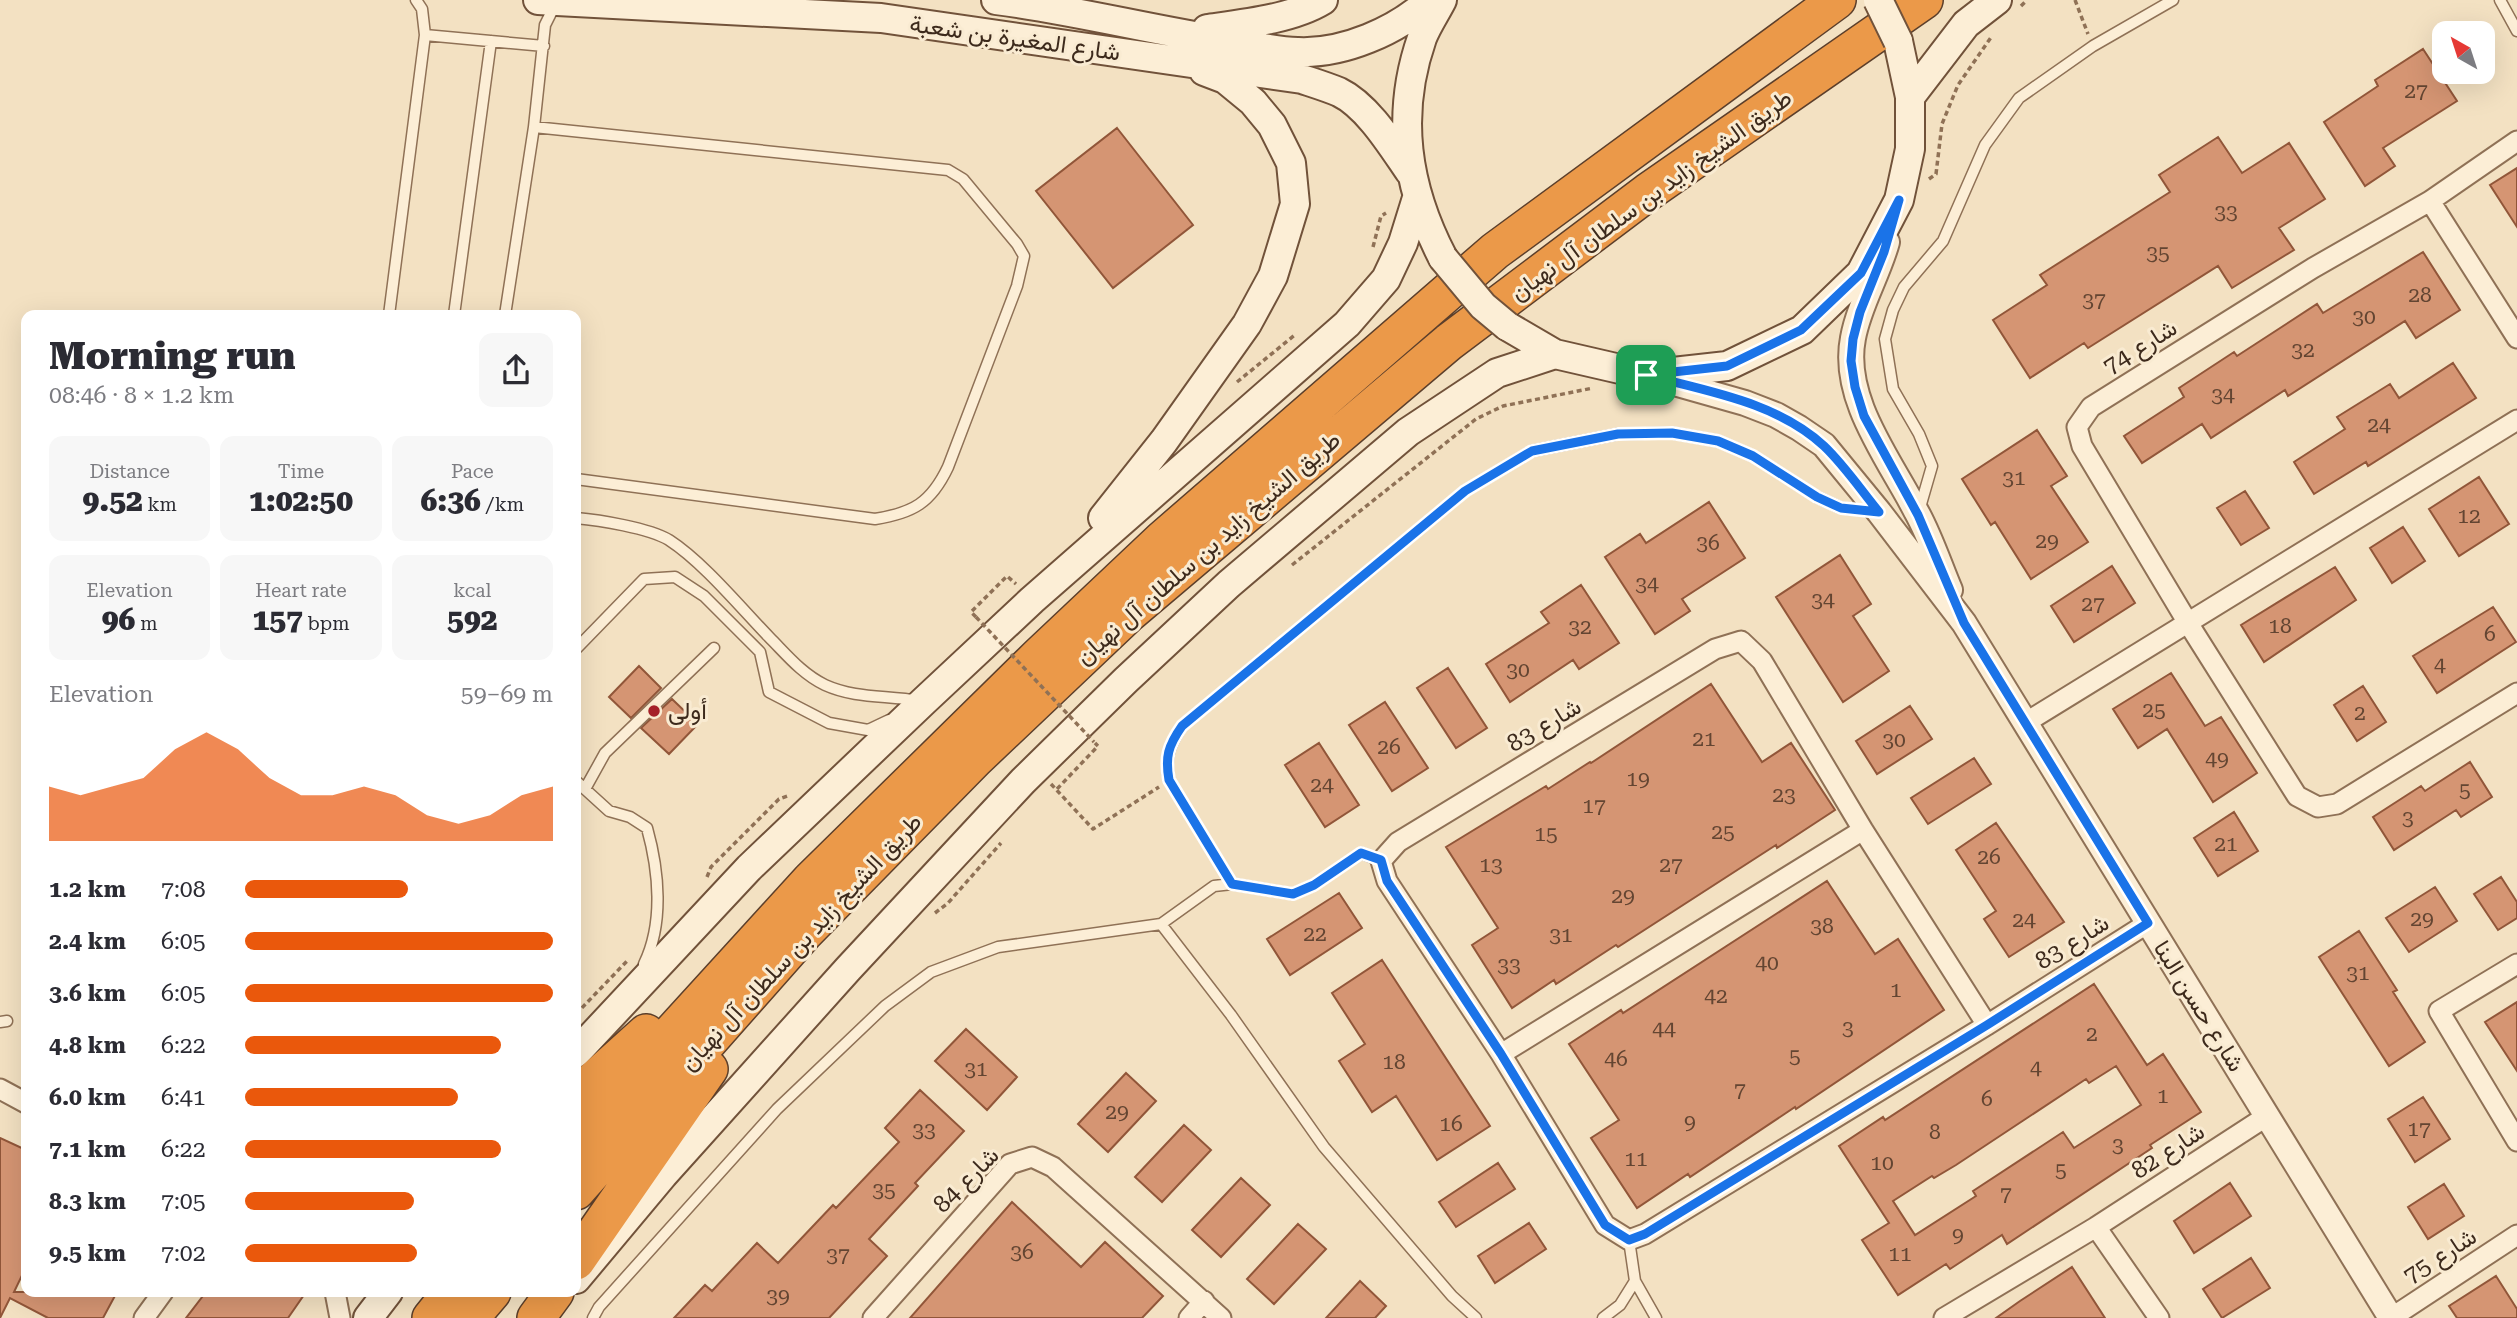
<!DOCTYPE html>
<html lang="en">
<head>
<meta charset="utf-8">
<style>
	:root { --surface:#fff; --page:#f7f7f7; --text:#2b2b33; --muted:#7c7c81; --accent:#ea580c }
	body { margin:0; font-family:"Roboto Serif",Vazirmatn,serif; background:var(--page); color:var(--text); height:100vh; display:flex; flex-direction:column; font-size:26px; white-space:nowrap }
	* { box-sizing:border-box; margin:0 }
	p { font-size:23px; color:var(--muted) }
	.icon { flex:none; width:38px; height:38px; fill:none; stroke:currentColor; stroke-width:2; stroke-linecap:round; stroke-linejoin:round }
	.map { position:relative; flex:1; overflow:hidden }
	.details { position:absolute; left:21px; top:310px; width:560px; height:987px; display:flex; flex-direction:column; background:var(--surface); border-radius:14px; box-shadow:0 7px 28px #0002 }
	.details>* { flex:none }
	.needle { width:46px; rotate:321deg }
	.buttons { position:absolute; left:2432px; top:21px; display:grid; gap:14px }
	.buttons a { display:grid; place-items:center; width:63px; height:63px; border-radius:14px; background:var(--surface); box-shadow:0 7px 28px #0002; font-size:35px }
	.pin { position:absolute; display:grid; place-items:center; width:60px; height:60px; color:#fff; margin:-30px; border-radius:14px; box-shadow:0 4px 10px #0006 }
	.round { display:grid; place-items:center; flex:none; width:74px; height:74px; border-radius:14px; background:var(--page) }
	.overview { display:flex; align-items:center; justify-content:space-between; height:119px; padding:0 28px }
	h1 { font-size:38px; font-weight:800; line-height:52px }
	.figures { display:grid; grid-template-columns:repeat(3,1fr); gap:10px; height:119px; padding:7px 28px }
	.figures div { display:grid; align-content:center; border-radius:14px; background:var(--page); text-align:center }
	.figures b { font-size:30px; font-weight:800 }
	.figures small { font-size:19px; font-weight:400 }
	.figures p { font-size:19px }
	.chart { height:196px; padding:14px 28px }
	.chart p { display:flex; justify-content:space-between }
	.chart svg { width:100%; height:126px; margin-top:7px; fill:var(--accent); opacity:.7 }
	ul { padding:0 28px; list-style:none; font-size:23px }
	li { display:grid; grid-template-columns:112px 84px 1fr; align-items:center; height:52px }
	li i { height:18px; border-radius:9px; background:var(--accent) }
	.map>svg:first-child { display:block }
	.building { fill:#d59573; stroke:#915639; stroke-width:2; fill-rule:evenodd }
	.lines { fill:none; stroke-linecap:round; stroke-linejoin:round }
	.service-casing { stroke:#8f7156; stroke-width:13 }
	.minor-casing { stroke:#8f7156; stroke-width:23 }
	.tertiary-casing { stroke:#8f7156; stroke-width:28 }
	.secondary-casing { stroke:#71523a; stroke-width:32 }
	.motorway-casing { stroke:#5c3f2b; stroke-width:40 }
	.path { stroke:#8f7156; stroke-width:3.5; stroke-dasharray:5 3.5; stroke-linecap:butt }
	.service { stroke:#fceed6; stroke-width:10 }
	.minor { stroke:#fceed6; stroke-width:19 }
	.tertiary { stroke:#fceed6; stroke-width:24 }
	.secondary { stroke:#fceed6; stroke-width:28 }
	.motorway { stroke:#eb9949; stroke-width:37 }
	.secondary-bridge-casing { stroke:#71523a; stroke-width:32; stroke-linecap:butt }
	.path-bridge { stroke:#8f7156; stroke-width:3.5; stroke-dasharray:5 3.5; stroke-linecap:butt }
	.secondary-bridge { stroke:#fceed6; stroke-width:28 }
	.route-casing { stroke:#fff; stroke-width:14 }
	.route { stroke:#1a73e8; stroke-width:9 }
	.poi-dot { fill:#a52029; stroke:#f9ebd2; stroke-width:2.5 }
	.labels { text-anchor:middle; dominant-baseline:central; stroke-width:6; stroke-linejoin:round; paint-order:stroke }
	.number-label { font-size:21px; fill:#634532 }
	.street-label { font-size:24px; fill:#3d2a1c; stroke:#f9ebd2 }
	.poi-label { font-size:24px; fill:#3d2a1c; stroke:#f9ebd2; text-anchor:start }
</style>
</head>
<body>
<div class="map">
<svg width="2517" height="1318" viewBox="0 0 2517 1318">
	<rect width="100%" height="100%" fill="#f3e1c2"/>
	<path class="building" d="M2423 49 2457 101 2383 148 2395 166 2365 186 2324 122 2378 86 2375 80Z
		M1117 128 1193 225 1113 288 1036 191Z
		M2218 137 2242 173 2289 143 2325 199 2279 228 2294 250 2232 288 2218 266 2088 348 2084 343 2030 378 1993 320 2047 285 2040 275 2170 192 2159 175Z
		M2517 168V227L2490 185Z
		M2423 252 2460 310 2416 338 2405 321 2288 396 2285 390 2211 438 2202 424 2142 463 2124 436 2184 397 2179 388 2234 352 2237 356 2317 304 2323 313Z
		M2453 363 2476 398 2368 466 2366 462 2314 494 2294 462 2345 429 2337 417 2390 384 2399 398Z
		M2037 430 2067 476 2051 486 2088 542 2031 579 1995 522 1991 525 1962 479Z
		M2479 477 2509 524 2459 556 2429 509Z
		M2245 491 2269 528 2241 545 2217 508Z
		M1709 502 1745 558 1682 599 1690 611 1655 634 1605 557 1640 534 1646 543Z
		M2403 527 2425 561 2392 583 2370 548Z
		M1840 555 1871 604 1853 616 1889 671 1843 702 1776 597Z
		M2112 566 2135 603 2074 642 2051 606Z
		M2335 567 2356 600 2264 662 2241 625Z
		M1581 585 1619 643 1579 669 1573 660 1510 702 1486 664 1549 623 1541 612Z
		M2493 607 2516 642 2437 693 2413 656Z
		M639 666 661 688 631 718 609 697Z
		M1448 668 1487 728 1456 748 1417 688Z
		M2171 673 2205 726 2221 717 2257 773 2213 802 2167 729 2138 748 2113 709Z
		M1711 684 1762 762 1791 743 1835 810 1777 848 1776 845 1618 947 1616 945 1556 984 1554 980 1512 1008 1472 945 1498 928 1446 847 1546 786 1548 789 1590 762 1591 763Z
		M2363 686 2386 722 2357 741 2334 705Z
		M672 699 698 724 669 754 641 728Z
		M1385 702 1428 768 1392 791 1349 725Z
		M1910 706 1932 739 1877 774 1856 741Z
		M1319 743 1359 805 1325 827 1285 765Z
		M1974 758 1991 784 1928 824 1911 798Z
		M2470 762 2492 797 2461 817 2456 810 2394 850 2373 817 2421 786 2425 791Z
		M2234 812 2258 851 2218 876 2194 838Z
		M1996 823 2064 922 2009 957 1984 919 1996 911 1956 850Z
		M2501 877 2517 902V918L2498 930 2474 894Z
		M1827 881 1875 954 1898 939 1944 1010 1796 1109 1795 1107 1690 1177 1688 1174 1637 1208 1591 1138 1619 1120 1569 1044 1621 1010 1623 1013Z
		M2435 887 2457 921 2409 952 2386 918Z
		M1339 893 1362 928 1290 975 1267 939Z
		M2359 931 2397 990 2393 992 2425 1042 2389 1066 2319 957Z
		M1382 960 1490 1126 1437 1160 1396 1096 1372 1112 1339 1061 1365 1044 1332 993Z
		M2094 984 2147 1065 2163 1054 2201 1112 2150 1145 2152 1148 2007 1244 2002 1235 1950 1269 1946 1264 1898 1295 1862 1240 1889 1223 1839 1146 1883 1117 1885 1120ZM2116 1066 2141 1105 2074 1148 2063 1132 1973 1191 1976 1196 1915 1235 1893 1201 1932 1176 1934 1178 1956 1165 2086 1079 2089 1083Z
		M2517 1002V1071L2485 1022Z
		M966 1029 1017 1077 987 1110 935 1061Z
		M1126 1073 1156 1101 1108 1152 1078 1124Z
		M920 1090 964 1131 915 1183 918 1186 869 1239 887 1256 829 1318H674L705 1285 712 1291 757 1243 778 1263 833 1205 836 1208 899 1142 885 1128Z
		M2423 1097 2450 1139 2415 1162 2388 1119Z
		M1184 1125 1211 1150 1162 1202 1135 1177Z
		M0 1138 26 1150V1267L14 1292H117L103 1318H48L10 1298 0 1318Z
		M1498 1163 1515 1189 1456 1227 1439 1202Z
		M1241 1178 1270 1205 1221 1257 1192 1230Z
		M2230 1183 2251 1216 2194 1253 2174 1221Z
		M2444 1184 2464 1216 2428 1239 2408 1207Z
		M1012 1202 1081 1267 1105 1242 1163 1296 1142 1318H910Z
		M1529 1223 1546 1249 1495 1283 1478 1256Z
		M1298 1224 1326 1249 1274 1304 1247 1279Z
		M2251 1258 2270 1288 2222 1318 2203 1289Z
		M2072 1267 2105 1318H1996L2020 1301Z
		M2496 1276 2517 1309V1318H2457L2449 1306Z
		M1360 1281 1386 1306 1375 1318H1326Z
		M206 1292H306L288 1318H186Z"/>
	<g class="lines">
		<defs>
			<path id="service" d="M2500 0 2517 31
				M425 35 544 46
				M534 127 948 170 963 179 1017 244 1024 256 1017 286 948 467C931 503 913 513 875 519L576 479
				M389 315 425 35 422 9 416 0
				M454 315 491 41
				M505 315 534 127 545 25 555 5
				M1919 511 1932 466 1919 434 1893 389 1885 339 1893 310 1904 287 1943 241 1985 145 2019 98 2093 46 2173 0
				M576 518C599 520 649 528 669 540 703 562 740 607 769 637 786 654 802 674 825 685 856 699 887 695 919 701
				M576 649 644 579 675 577 704 596 760 652 769 692 829 723 868 730 889 720
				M576 781 609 811 630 817 647 828C659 871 664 923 644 964
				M585 789 605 753 714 648
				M1232 884 1169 780C1165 757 1169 746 1182 726L1465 491 1532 451 1618 434 1672 433 1718 441 1753 456 1817 497 1841 508 1873 511
				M1161 924 1231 1015 1324 1147 1452 1296 1476 1318
				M0 1022 7 1021
				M1635 1281 1656 1318
				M593 1318 599 1307 777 1109 885 1006 931 972 998 947 1161 924 1214 886 1232 884 1293 894 1314 885 1361 853 1381 861
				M1603 1318 1620 1305 1635 1281 1629 1240"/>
			<path id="minor" d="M2517 141 2430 201 2313 268 2091 407 2077 427 2082 446 2188 623 2297 796 2318 807 2337 804 2517 693
				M2430 201 2517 338
				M2025 723 2517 420
				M2517 964 2439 1011 2517 1141
				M1987 1025 1863 830 1762 661 1741 641 1715 649 1398 842 1381 861 1387 881 1501 1054 1605 1225 1629 1240 1645 1234 1987 1025 2148 923
				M1501 1054 1863 830
				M0 1089 26 1103
				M2096 1227 2159 1318
				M335 1292 340 1318
				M144 1318 163 1292
				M873 1318 1010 1164 1032 1157 1053 1167 1221 1318
				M1189 1318 1204 1301
				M1944 1318 2096 1227 2267 1116
				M2391 1318 2517 1235"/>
			<path id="tertiary" d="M1887 242C1878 275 1859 305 1853 338 1841 399 1890 460 1916 511 1930 536 1939 564 1950 590
				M1653 377 1745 403 1776 415 1799 428 1824 445 1879 512 1964 623 2391 1318"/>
			<path id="secondary" d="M538 0 881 18 1302 79C1314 83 1327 87 1339 92 1368 106 1392 146 1410 172
				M996 0C1074 10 1151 30 1229 42 1251 45 1275 52 1298 52 1343 54 1397 31 1430 0
				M1442 0C1436 12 1427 25 1422 38 1395 115 1406 187 1443 258
				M1207 29C1243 24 1292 19 1323 0
				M1910 97 1966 24 1997 0
				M1507 326 1555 354 1646 375 1727 366 1802 330 1861 273 1899 200 1910 149V97L1898 41
				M1103 518 1164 441 1247 324 1273 276 1295 204 1291 163 1272 125 1253 102 1225 79 1204 71
				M576 1053 749 868 923 702 1032 600 1347 324 1386 279 1403 243 1417 198
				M576 1279 663 1175 848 969 1023 781 1126 680 1229 584 1408 432 1497 373 1555 354
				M368 1318 388 1292"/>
			<path id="motorway" d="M576 1096 646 1033
				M576 1144 666 1039 811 880 1039 656 1163 539 1495 251 1837 0
				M576 1191 804 933 975 759 1128 614 1449 342 1648 192 1924 0
				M576 1261 709 1069
				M431 1318 452 1292
				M470 1318 492 1292
				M536 1318 555 1292"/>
		</defs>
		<use href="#service" class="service-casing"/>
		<use href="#minor" class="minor-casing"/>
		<use href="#tertiary" class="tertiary-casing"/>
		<use href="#secondary" class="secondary-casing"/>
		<use href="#motorway" class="motorway-casing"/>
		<path class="path" d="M2075 0 2088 34
			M2021 6 2027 0
			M1929 179 1936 174 1942 124 1958 85 1992 36
			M1373 247 1381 216 1386 213
			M1237 382 1296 334
			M1292 565 1476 419 1503 406 1593 388
			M976 617 971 612 1007 576 1016 584
			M1051 784 1093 829 1159 787
			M1057 789 1098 746 1095 743
			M707 877 711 867 779 799 790 795
			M935 913 948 903 1001 843
			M576 1014 629 959"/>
		<use href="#service" class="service"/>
		<use href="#minor" class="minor"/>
		<use href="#tertiary" class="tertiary"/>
		<use href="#secondary" class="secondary"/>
		<use href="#motorway" class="motorway"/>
		<defs>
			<path id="secondary-bridge" d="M1878 0 1898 41
				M1443 258 1483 306 1507 326"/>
		</defs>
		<use href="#secondary-bridge" class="secondary-bridge-casing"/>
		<path class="path-bridge" d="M976 617 1094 742"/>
		<use href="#secondary-bridge" class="secondary-bridge"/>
	</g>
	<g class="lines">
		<defs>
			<path id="route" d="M1899 200 1884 252 1860 312 1853 339 1851 361 1855 387 1864 416 1918 515 1964 623 2148 923 1987 1025 1645 1234 1629 1240 1605 1225 1501 1054 1387 881 1381 860 1361 853 1314 885 1293 894 1232 884 1169 780C1165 757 1168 746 1182 726L1465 491 1532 451 1618 434 1672 433 1718 441 1753 456 1817 497 1841 508 1879 512C1861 490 1844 465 1824 446 1777 402 1706 391 1646 375L1727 366 1801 330 1861 273Z"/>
		</defs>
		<use href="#route" class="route-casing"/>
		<use href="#route" class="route"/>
	</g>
	<circle class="poi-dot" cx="654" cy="711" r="7"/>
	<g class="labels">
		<g class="number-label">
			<text x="2416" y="91">27</text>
			<text x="2226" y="212">33</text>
			<text x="2158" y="253">35</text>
			<text x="2420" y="295">28</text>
			<text x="2094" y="300">37</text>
			<text x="2364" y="317">30</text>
			<text x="2303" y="350">32</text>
			<text x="2223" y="395">34</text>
			<text x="2379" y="425">24</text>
			<text x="2014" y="478">31</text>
			<text x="2469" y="516">12</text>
			<text x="2047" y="541">29</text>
			<text x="1708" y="543">36</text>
			<text x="1647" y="584">34</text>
			<text x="1823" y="600">34</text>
			<text x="2093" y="604">27</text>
			<text x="2280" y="626">18</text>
			<text x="1580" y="627">32</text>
			<text x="2490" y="634">6</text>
			<text x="2440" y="665">4</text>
			<text x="1518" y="670">30</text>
			<text x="2154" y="710">25</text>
			<text x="2360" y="713">2</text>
			<text x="1704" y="739">21</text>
			<text x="1894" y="740">30</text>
			<text x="1389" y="747">26</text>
			<text x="2217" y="759">49</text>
			<text x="1638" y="779">19</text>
			<text x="1322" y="785">24</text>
			<text x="2465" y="790">5</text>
			<text x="1784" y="795">23</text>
			<text x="1594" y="806">17</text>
			<text x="2408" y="818">3</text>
			<text x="1723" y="832">25</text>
			<text x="1546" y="834">15</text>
			<text x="2226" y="844">21</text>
			<text x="1989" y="857">26</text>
			<text x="1491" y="865">13</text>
			<text x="1671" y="865">27</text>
			<text x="1623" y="896">29</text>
			<text x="2422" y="919">29</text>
			<text x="2024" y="920">24</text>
			<text x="1822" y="926">38</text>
			<text x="1315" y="934">22</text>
			<text x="1561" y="935">31</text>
			<text x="1767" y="963">40</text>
			<text x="1509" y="965">33</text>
			<text x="2358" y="973">31</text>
			<text x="1896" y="990">1</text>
			<text x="1716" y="996">42</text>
			<text x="1848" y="1028">3</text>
			<text x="1664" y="1029">44</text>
			<text x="2092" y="1034">2</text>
			<text x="1795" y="1056">5</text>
			<text x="1616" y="1059">46</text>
			<text x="1394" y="1062">18</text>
			<text x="2036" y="1068">4</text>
			<text x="976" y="1069">31</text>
			<text x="1740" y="1090">7</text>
			<text x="2163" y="1096">1</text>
			<text x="1987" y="1099">6</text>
			<text x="1117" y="1112">29</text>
			<text x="1690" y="1122">9</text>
			<text x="1451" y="1124">16</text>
			<text x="2419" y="1129">17</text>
			<text x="924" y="1130">33</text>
			<text x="1935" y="1132">8</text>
			<text x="2118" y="1145">3</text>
			<text x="1636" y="1159">11</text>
			<text x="1882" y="1163">10</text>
			<text x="2061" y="1170">5</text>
			<text x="884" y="1190">35</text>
			<text x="2006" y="1194">7</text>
			<text x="1958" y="1235">9</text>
			<text x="1022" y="1252">36</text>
			<text x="1900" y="1254">11</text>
			<text x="838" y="1255">37</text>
			<text x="778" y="1296">39</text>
		</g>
		<g class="street-label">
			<text transform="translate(1015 38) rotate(8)">شارع المغيرة بن شعبة</text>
			<text transform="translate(1651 195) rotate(-36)">طريق الشيخ زايد بن سلطان آل نهيان</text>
			<text transform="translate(2140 347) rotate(-32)">شارع 74</text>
			<text transform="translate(1208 548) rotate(-41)">طريق الشيخ زايد بن سلطان آل نهيان</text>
			<text transform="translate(1544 725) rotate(-31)">شارع 83</text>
			<text transform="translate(801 942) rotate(-47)">طريق الشيخ زايد بن سلطان آل نهيان</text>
			<text transform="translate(2072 942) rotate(-32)">شارع 83</text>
			<text transform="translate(2199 1006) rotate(58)">شارع حسن البنا</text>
			<text transform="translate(2168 1151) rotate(-33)">شارع 82</text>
			<text transform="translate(966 1180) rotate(-45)">شارع 84</text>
			<text transform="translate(2440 1256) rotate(-33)">شارع 75</text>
		</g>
		<g class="poi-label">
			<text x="668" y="711">أولى</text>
		</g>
	</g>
</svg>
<div class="buttons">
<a><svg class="needle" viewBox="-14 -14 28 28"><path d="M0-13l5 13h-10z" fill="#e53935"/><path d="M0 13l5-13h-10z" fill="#7c7c81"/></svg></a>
</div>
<div class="pin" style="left:1646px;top:375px;background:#1e9e55"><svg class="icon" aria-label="arrive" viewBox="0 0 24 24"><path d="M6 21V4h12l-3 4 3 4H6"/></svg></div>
<section class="details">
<div class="overview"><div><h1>Morning run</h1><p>08:46 · 8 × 1.2 km</p></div><a class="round"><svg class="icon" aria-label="share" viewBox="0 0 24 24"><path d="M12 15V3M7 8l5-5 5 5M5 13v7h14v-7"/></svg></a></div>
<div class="figures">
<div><p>Distance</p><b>9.52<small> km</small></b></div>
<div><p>Time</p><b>1:02:50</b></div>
<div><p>Pace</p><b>6:36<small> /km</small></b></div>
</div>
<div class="figures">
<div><p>Elevation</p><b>96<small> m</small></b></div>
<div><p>Heart rate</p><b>157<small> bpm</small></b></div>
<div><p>kcal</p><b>592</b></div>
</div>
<div class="chart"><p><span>Elevation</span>59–69 m</p>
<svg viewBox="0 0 160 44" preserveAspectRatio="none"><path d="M0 44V25L10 28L20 25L30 22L40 12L50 6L60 12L70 22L80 28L90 28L100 25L110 28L120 35L130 38L140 35L150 28L160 25V44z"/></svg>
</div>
<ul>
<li><b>1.2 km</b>7:08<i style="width:53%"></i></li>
<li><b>2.4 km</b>6:05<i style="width:100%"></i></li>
<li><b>3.6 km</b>6:05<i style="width:100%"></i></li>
<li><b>4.8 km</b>6:22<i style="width:83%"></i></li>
<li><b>6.0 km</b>6:41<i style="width:69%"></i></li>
<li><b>7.1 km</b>6:22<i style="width:83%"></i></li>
<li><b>8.3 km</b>7:05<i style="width:55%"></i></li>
<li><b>9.5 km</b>7:02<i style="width:56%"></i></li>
</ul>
</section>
</div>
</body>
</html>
